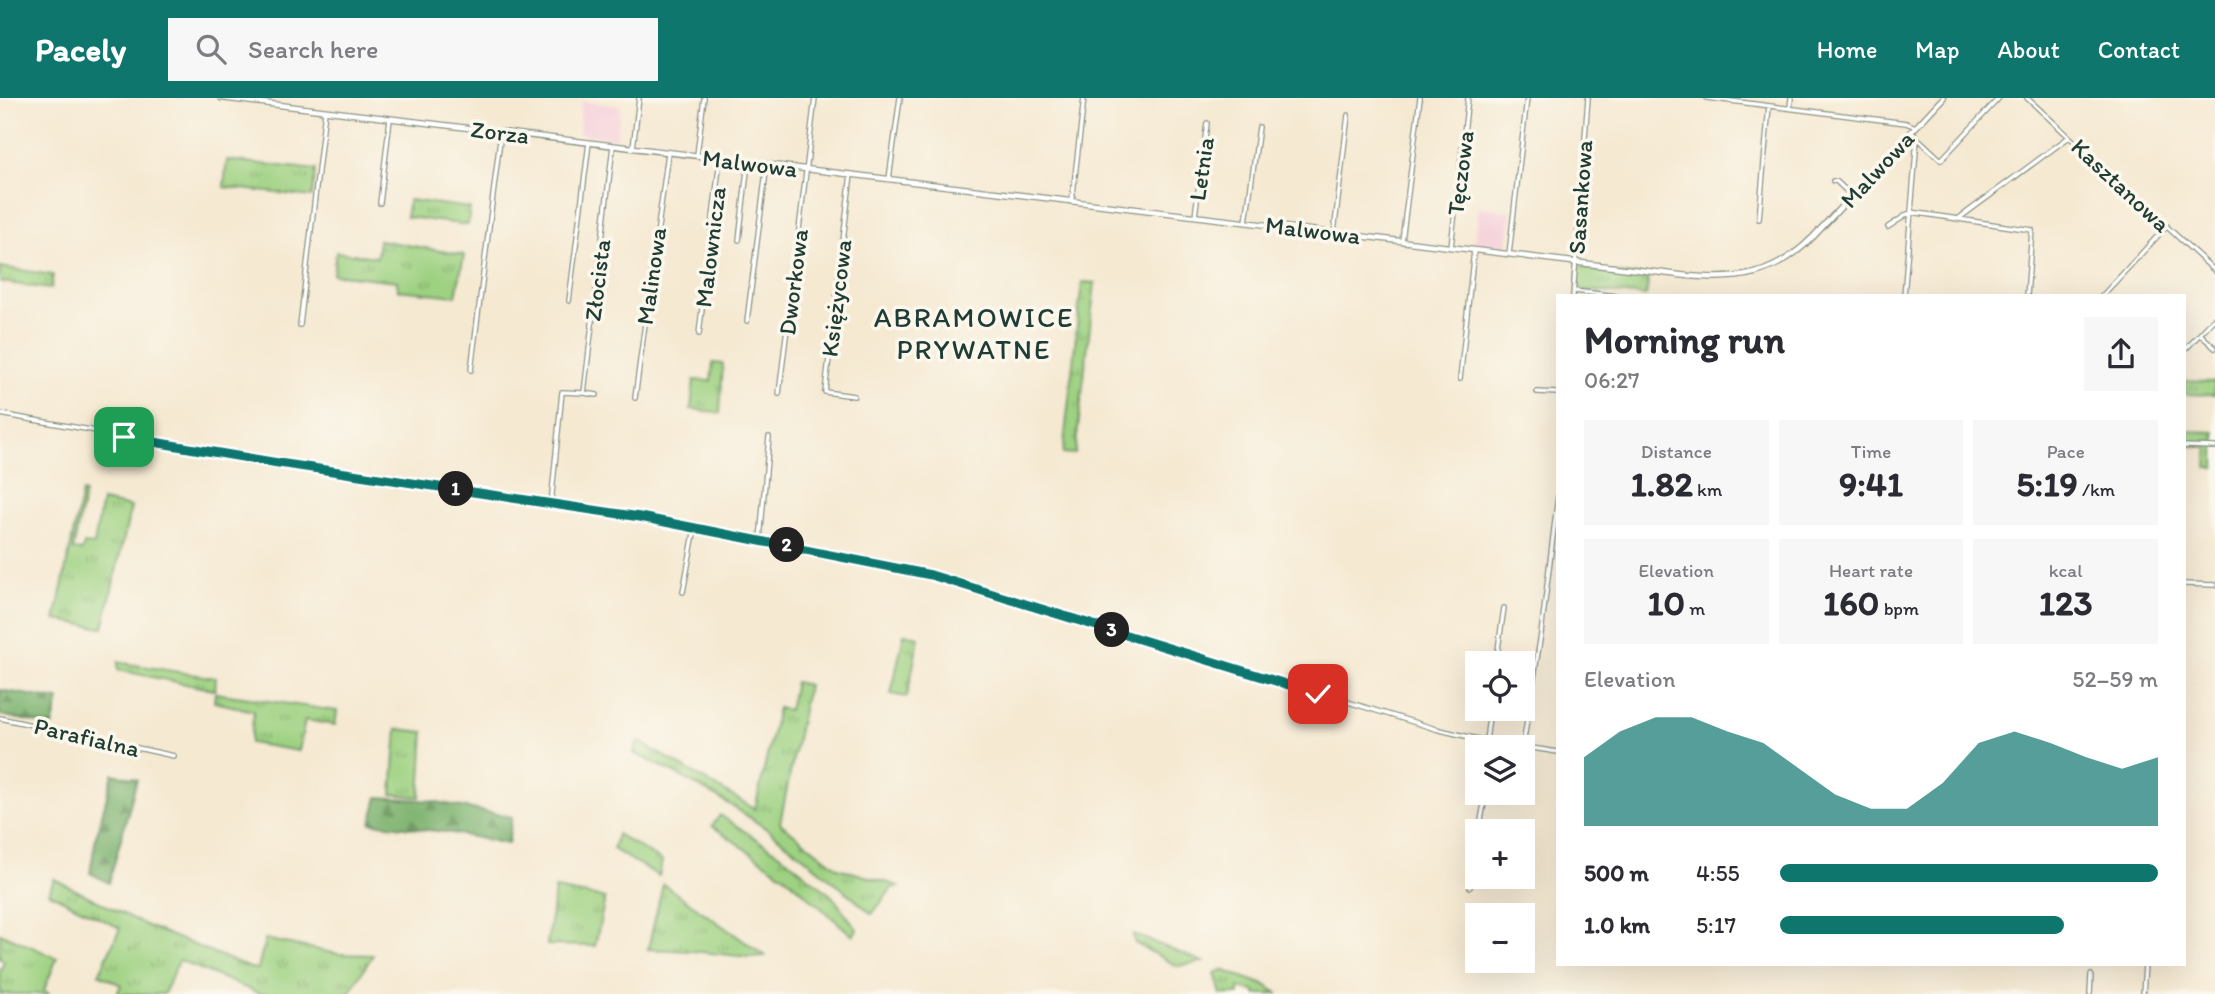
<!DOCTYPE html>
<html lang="en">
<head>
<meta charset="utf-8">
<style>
	:root { --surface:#fff; --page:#f7f7f7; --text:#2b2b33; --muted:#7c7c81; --accent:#0f766e }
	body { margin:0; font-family:Itim,sans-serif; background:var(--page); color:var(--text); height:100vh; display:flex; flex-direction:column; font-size:26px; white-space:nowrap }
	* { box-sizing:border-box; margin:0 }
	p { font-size:23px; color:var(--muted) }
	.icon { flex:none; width:38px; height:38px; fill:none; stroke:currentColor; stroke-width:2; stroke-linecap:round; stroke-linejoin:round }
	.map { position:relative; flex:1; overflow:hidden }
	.drawer { position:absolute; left:1556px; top:196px; width:630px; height:672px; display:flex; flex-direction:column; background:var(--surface); border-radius:0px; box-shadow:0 7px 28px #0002 }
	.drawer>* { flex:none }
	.buttons { position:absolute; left:1465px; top:553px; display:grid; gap:14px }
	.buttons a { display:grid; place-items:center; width:70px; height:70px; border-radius:0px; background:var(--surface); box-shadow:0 7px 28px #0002; font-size:35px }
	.pin { position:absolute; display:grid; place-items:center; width:60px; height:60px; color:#fff; margin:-30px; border-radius:14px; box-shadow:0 4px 10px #0006 }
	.km { position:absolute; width:35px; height:35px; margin:-18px; border-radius:50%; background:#222; color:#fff; font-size:19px; line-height:35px; text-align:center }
	.round { display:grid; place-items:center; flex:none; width:74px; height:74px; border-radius:0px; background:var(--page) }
	.headline { display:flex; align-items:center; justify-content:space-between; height:119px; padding:0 28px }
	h1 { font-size:38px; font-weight:700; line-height:52px }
	.metrics { display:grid; grid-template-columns:repeat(3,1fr); gap:10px; height:119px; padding:7px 28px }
	.metrics div { display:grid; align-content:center; border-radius:0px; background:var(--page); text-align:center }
	.metrics b { font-size:35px; font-weight:700 }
	.metrics small { font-size:19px; font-weight:400 }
	.metrics p { font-size:19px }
	.chart { height:196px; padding:14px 28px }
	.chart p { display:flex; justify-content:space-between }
	.chart svg { width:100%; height:126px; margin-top:7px; fill:var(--accent); opacity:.7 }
	ul { padding:0 28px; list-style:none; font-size:23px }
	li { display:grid; grid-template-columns:112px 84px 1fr; align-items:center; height:52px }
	li i { height:18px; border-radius:9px; background:var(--accent) }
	header { display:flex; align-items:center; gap:42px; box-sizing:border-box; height:98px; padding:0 35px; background:var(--accent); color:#fff }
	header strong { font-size:33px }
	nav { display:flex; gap:38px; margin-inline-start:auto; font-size:24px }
	.search { width:490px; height:63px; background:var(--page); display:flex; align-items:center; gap:18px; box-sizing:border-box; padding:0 24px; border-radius:0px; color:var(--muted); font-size:26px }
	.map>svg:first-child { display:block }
	.built { fill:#f5cfda }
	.grass { fill:url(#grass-tufts); stroke:#5e875a; stroke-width:2 }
	.forest { fill:url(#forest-firs); stroke:#4e7852; stroke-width:2 }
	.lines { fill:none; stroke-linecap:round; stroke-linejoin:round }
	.minor-casing { stroke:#8a9383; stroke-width:6 }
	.tertiary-casing { stroke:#8a9383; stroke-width:7 }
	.minor { stroke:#fff; stroke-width:3.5 }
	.tertiary { stroke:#fff; stroke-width:4.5 }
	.route-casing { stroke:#fff; stroke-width:14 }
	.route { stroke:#0f766e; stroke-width:9 }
	.labels { text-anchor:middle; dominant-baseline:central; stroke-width:7; stroke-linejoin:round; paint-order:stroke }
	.street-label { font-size:24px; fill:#1f3d34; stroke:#fbf7ec }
	.quarter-label { font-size:28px; letter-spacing:2px; fill:#1f3d34; stroke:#fbf7ec }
</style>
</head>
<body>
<header>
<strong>Pacely</strong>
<div class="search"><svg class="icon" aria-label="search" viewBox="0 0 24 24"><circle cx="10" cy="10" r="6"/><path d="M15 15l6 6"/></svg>Search here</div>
<nav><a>Home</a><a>Map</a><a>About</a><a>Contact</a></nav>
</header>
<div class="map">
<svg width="2215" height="896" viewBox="0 0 2215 896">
	<defs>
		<pattern id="grass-tufts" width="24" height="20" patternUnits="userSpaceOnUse" patternTransform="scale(1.75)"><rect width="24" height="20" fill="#9ed181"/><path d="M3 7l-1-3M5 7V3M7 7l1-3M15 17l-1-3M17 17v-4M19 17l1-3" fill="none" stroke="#80ab6a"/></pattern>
		<pattern id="forest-firs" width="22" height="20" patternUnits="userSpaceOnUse" patternTransform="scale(1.75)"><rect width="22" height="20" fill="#7eb36f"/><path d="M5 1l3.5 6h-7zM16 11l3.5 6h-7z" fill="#67935c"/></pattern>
	</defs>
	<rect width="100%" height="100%" fill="#fbf7ec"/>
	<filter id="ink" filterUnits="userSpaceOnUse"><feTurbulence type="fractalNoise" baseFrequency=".0143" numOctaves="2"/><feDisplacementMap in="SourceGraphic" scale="14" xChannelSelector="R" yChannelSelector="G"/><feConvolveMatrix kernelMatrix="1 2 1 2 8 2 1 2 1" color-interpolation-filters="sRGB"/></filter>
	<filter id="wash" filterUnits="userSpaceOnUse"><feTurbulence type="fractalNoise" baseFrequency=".00686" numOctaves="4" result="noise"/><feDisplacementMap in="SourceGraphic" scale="28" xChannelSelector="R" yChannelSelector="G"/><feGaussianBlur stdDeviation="1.57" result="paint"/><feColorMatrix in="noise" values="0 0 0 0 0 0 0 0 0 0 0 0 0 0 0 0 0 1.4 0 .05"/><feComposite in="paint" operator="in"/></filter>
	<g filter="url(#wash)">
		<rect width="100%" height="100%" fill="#f5e9d2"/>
		<path class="built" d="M581 3 621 8 616 41 579 36Z
			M1479 109 1511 113 1507 151 1475 147Z"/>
		<path class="grass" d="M227 62 316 72 312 99 224 89Z
			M409 102 470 110 468 127 406 119Z
			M379 142 464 157 456 198 398 192 397 183 333 176 336 154 377 159Z
			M0 169 53 177 51 191 0 184Z
			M1583 169 1608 175 1649 178 1646 198 1581 192 1577 188 1578 170Z
			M1082 184 1095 185 1075 356 1063 355Z
			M713 265 723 266 720 315 691 311 694 282 711 283Z
			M2184 283 2213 284 2215 286V297L2184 296Z
			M2184 333 2215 334V370H2207L2208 349 2184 347Z
			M82 394 85 395 73 452 82 453 84 446 94 447 102 403 131 409 103 530 55 522Z
			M904 536 919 539 907 599 891 596Z
			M118 564 216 580 215 592 118 572Z
			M795 584 808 587 780 725 838 770 899 788 892 790 872 816C846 794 819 771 792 750 744 712 689 681 634 655L638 643 755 711 778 610 789 612Z
			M215 595 337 613 335 627 305 622 299 653 250 645 254 613 214 604Z
			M397 631 424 634 420 699 392 696Z
			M720 717 784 759 832 798 857 831 853 838 786 779 712 728Z
			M617 736 662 763 659 778 613 751Z
			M54 781 145 827 250 870 258 871 265 841 338 856 373 857 348 896H260L179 862 164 896H117L121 887 99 876 120 830 49 795Z
			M663 786 765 858 749 859 692 853 648 851Z
			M555 791 605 800 595 848 547 847Z
			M0 835 57 860 44 892 49 896H0V873L4 863 0 861Z
			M1133 836 1203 864 1177 868 1135 845Z
			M1222 872 1265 887 1279 896 1273 894 1272 896H1256L1255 893 1239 890V896H1221L1215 875Z"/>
		<path class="forest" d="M0 592 59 602 52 628 0 617Z
			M113 676 137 681 109 785 90 775 96 739Z
			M378 699 432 703 512 719 508 746 453 735 371 725Z"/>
	</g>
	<g filter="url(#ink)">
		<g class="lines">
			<defs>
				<path id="minor" d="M1707 0 1906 25 1916 29
					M2027 0 2215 173
					M1790 10 1791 0
					M1911 34 1941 62 1999 0
					M633 50 639 0
					M697 57 704 0
					M851 76 825 294 854 298
					M889 81 900 0
					M1833 83H1836L1852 98
					M1072 104 1084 0
					M380 105 390 21
					M1195 118 1207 25
					M1759 121 1769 8
					M1958 121 2069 39
					M1246 124 1259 29
					M1888 129 1911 114 2032 132 2027 198
					M1334 135 1348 17
					M739 142 748 64
					M1402 143 1420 0
					M1451 149 1468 0
					M1509 156 1527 0
					M1574 193 1617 198
					M1573 198 1588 0
					M1904 198 1917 41
					M2102 198 2167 128
					M569 203 589 45
					M747 223 767 66
					M300 227 325 13
					M699 236 720 61
					M2200 236 2215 250
					M2184 253 2215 220
					M471 272 501 34
					M1460 281 1474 152
					M1537 294 1558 295
					M584 295 597 297
					M779 296 815 0
					M635 300 668 55
					M0 316 278 365 640 419 931 476 1436 631 1486 643 1558 654
					M2184 348 2215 349
					M551 406 562 294 584 295 613 48
					M760 442 769 339
					M2184 486 2215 487
					M683 494 695 430
					M1496 565 1504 510
					M0 620 174 658
					M1486 643 1490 611
					M1523 647 1541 536 1558 398
					M1479 733 1486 695
					M1470 789 1477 744
					M2090 896 2091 877
					M2143 896 2145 866"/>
				<path id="tertiary" d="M221 0 1688 178C1741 183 1775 177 1813 139L1943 0"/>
			</defs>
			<use href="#minor" class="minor-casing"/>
			<use href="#tertiary" class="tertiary-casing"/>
			<use href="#minor" class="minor"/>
			<use href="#tertiary" class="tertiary"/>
		</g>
	</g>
	<g class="lines" filter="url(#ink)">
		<defs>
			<path id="route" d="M124 339 272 364 640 419 931 477 1318 596"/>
		</defs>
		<use href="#route" class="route-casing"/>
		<use href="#route" class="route"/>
	</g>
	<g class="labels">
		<g class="street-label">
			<text transform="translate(500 34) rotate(7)">Zorza</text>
			<text transform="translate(750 65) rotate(7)">Malwowa</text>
			<text transform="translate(1201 71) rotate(-82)">Letnia</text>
			<text transform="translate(1877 71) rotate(-47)">Malwowa</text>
			<text transform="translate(1460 75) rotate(-83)">Tęczowa</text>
			<text transform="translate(2121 87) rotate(43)">Kasztanowa</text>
			<text transform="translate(1580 99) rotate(-86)">Sasankowa</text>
			<text transform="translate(1313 132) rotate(7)">Malwowa</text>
			<text transform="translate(710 149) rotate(-83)">Malownicza</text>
			<text transform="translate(651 178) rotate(-82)">Malinowa</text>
			<text transform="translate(597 182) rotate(-83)">Złocista</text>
			<text transform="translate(793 184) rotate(-83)">Dworkowa</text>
			<text transform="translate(836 200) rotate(-83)">Księżycowa</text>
			<text transform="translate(87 639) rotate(13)">Parafialna</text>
		</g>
		<g class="quarter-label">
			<text x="974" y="219">ABRAMOWICE<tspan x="974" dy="32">PRYWATNE</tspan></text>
		</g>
	</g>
</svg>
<div class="buttons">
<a><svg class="icon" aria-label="locate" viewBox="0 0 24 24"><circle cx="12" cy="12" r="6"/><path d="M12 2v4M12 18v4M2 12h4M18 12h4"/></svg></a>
<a><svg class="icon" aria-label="layers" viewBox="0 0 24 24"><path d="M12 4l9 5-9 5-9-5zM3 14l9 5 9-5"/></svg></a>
<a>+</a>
<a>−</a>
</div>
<div class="pin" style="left:124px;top:339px;background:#1e9e55"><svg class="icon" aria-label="arrive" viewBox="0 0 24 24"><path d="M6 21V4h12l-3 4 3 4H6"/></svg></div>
<div class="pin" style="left:1318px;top:596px;background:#d93025"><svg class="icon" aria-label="check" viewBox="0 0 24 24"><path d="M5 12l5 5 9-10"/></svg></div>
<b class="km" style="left:456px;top:391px">1</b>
<b class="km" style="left:787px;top:447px">2</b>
<b class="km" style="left:1112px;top:532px">3</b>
<section class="drawer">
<div class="headline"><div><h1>Morning run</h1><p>06:27</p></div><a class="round"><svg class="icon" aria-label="share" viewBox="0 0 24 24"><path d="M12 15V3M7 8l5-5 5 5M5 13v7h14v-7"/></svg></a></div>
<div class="metrics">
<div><p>Distance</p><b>1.82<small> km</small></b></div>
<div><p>Time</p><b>9:41</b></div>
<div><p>Pace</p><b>5:19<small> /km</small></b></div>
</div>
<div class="metrics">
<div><p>Elevation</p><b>10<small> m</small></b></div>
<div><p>Heart rate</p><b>160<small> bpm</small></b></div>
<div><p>kcal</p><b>123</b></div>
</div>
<div class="chart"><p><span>Elevation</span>52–59 m</p>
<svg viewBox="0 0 160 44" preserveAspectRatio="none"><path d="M0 44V20L10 11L20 6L30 6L40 11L50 15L60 24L70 33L80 38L90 38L100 29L110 15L120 11L130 15L140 20L150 24L160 20V44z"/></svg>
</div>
<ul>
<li><b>500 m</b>4:55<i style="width:100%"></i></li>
<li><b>1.0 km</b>5:17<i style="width:75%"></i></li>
</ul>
</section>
</div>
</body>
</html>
